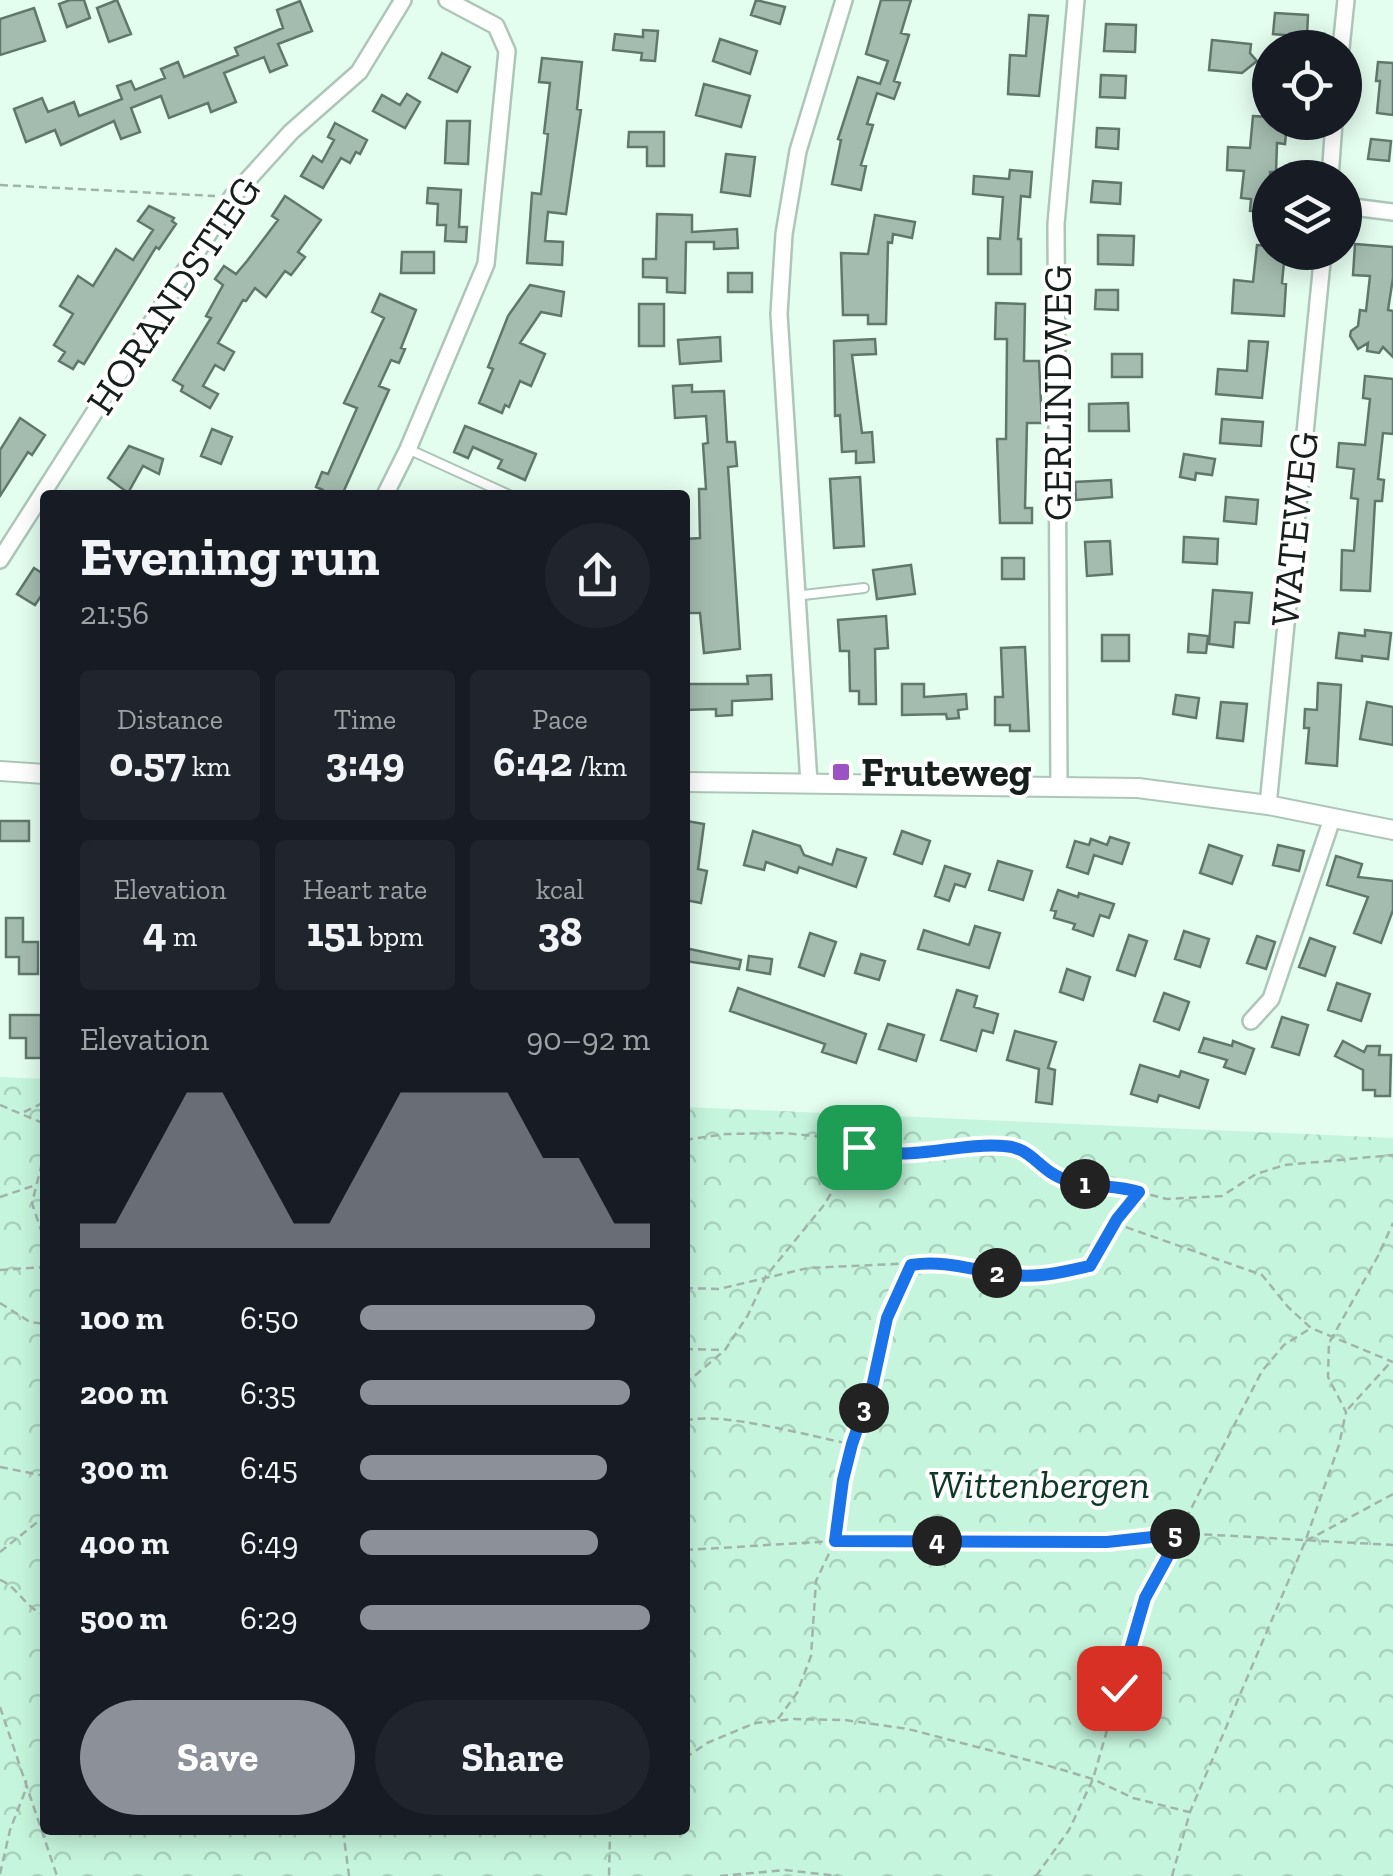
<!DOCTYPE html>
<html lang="en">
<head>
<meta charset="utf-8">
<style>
	:root { --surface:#171b24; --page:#20242c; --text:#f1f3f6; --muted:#9ea1a6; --accent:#8c9099 }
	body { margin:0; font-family:"Zilla Slab",serif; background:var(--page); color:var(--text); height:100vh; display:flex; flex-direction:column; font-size:38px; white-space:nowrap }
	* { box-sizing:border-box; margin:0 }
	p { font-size:32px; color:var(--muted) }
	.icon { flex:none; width:55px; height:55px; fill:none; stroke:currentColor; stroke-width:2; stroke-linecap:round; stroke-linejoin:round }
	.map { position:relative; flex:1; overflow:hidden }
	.drawer { position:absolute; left:40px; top:490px; width:650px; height:1345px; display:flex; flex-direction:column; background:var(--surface); border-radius:10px; box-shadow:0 5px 25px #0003 }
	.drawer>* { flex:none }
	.fabs { position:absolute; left:1252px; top:30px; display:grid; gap:20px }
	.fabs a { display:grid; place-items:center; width:110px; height:110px; border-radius:50%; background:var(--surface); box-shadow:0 5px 25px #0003; font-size:50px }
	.pin { position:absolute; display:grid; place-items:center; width:85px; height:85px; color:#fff; margin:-42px; border-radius:20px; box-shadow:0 5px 15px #0006 }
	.km { position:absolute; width:50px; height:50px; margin:-25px; border-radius:50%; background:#222; color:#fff; font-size:28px; line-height:50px; text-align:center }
	.round { display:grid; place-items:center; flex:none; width:105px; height:105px; border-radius:52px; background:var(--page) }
	.overview { display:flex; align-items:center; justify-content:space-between; height:170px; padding:0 40px }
	h1 { font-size:55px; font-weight:800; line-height:75px }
	.figures { display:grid; grid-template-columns:repeat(3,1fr); gap:15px; height:170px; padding:10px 40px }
	.figures div { display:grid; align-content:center; border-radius:10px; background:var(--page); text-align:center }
	.figures b { font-size:42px; font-weight:800 }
	.figures small { font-size:28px; font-weight:400 }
	.figures p { font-size:28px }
	.chart { height:280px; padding:20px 40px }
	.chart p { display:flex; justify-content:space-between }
	.chart svg { width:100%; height:180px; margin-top:10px; fill:var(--accent); opacity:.7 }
	.cta { display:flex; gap:20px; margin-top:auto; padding:20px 40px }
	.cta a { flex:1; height:115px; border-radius:60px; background:var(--accent); color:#fff; font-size:40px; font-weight:800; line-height:115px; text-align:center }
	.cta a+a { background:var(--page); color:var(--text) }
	ul { padding:0 40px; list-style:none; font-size:32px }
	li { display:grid; grid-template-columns:160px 120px 1fr; align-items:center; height:75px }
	li i { height:25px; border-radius:12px; background:var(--accent) }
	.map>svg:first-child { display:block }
	.forest { fill:url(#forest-crowns) }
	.building { fill:#a4bcaf; stroke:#60776b; stroke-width:2.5 }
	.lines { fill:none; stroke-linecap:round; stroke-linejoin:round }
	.service-casing { stroke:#adc6b9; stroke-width:12 }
	.minor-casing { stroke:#adc6b9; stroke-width:20 }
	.tertiary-casing { stroke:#adc6b9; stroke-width:22 }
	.path { stroke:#a0b5aa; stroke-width:2.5; stroke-dasharray:8 5; stroke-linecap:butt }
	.service { stroke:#fff; stroke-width:8 }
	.minor { stroke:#fff; stroke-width:15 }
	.tertiary { stroke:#fff; stroke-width:18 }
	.route-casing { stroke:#fff; stroke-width:20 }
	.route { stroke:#1a73e8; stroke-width:12 }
	.poi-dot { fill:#9c51c4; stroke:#fff; stroke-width:4 }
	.labels { text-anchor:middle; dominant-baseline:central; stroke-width:8; stroke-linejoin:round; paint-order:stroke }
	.street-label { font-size:40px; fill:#161f1b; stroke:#fff }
	.poi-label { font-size:40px; font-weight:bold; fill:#161f1b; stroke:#fff; text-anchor:start }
	.park-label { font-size:40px; font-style:italic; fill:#0f3626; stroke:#fff }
</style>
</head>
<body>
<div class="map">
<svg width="1393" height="1876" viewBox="0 0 1393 1876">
	<defs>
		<pattern id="forest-crowns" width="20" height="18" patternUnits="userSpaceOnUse" patternTransform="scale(2.5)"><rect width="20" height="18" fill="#c5f5dc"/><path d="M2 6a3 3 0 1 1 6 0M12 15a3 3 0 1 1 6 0" fill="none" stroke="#a8d2bc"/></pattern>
	</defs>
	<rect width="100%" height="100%" fill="#e3fdef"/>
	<path class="forest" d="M0 1077 45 1079V1830H685V1107L1393 1138V1876H0Z"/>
	<path class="building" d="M70 0H84L90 18 67 27 59 4Z
		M117 0 131 34 109 42 97 8Z
		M756 0 785 7 780 24 751 15Z
		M881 0H911L901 33 909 35 894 81 900 83 894 99 877 93 867 124 873 125 861 165 866 166 861 190 832 184 841 140 838 139 858 77 880 84 888 61 866 54Z
		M300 1 312 31 278 44 287 65 270 72 264 57 224 73 236 102 211 112 208 103 169 118 161 96 131 108 140 132 121 139 114 121 61 145 55 130 26 142 14 109 42 98 48 112 74 102 79 116 122 99 117 86 131 81 135 90 165 78 161 69 178 62 184 77 238 55 235 48 283 28 277 10Z
		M34 8 45 41 0 55V19Z
		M1275 13 1308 15 1307 37 1273 34Z
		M1029 15 1048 16 1039 96 1008 94 1010 55 1026 56Z
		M1106 24 1136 25 1135 52 1104 51Z
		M643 30 658 31 655 61 641 60 642 53 613 50 615 34 643 37Z
		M720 39 757 51 750 74 713 61Z
		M1212 40 1251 44 1250 53 1257 61 1242 73 1209 70Z
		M442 53 470 67 457 92 429 78Z
		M542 58 582 62 577 109 581 110 566 214 548 212 545 241 563 242 562 265 527 263 532 193 541 194 548 134 544 133 550 83 539 82Z
		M1378 62 1393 63V115L1377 113 1380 81H1376Z
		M1101 75 1126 76 1125 98 1100 97Z
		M704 84 750 96 741 127 696 115Z
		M407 94 420 102 405 128 373 111 382 95 400 105Z
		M1253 116 1270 117V122H1287L1285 144 1277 143 1276 172H1270V213L1250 211 1251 199 1241 198 1244 171 1227 170 1228 147 1250 148Z
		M447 121H470L468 164 445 163Z
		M335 123 367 140 360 154 356 152 350 163 341 158 323 188 301 176 313 156 322 162 334 140 328 137Z
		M1097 128 1119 129 1118 149 1096 147Z
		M629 132H664V166H647V147H628Z
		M1371 139 1391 141 1389 161 1368 159Z
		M726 154 755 157 750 196 721 192Z
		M1010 170 1032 172 1030 197 1021 196 1018 239H1021V274H988V238L1000 239 1003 197 973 194 974 176 1009 179Z
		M1093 181 1121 183 1120 204 1091 202Z
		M428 188 461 190 459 227H467L466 242 445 241 446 225H437L438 204 427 203Z
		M285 196 321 220 298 252 305 257 291 275 285 271 266 297 255 288 246 301 243 300 218 343 234 352 224 370 215 365 203 386 218 394 210 408 181 391 183 386 173 380 211 318 206 316 223 285 215 279 224 266 236 274 247 261 278 220 272 216Z
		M149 206 174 218 172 221 176 224 159 249 156 247 84 364 78 361 73 369 59 361 65 352 54 345 73 314 60 306 78 276 93 286 116 249 133 260 153 230 138 221Z
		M657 214 692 215V232L737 229 738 248 714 249V242H686L685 293 667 292V278L643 277V259H656Z
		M875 215 915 222 912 238 893 234 892 243 888 242 886 324H868V315H843L841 253 868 254Z
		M1098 235 1134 236 1133 265 1098 264Z
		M1355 244 1393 247V278L1388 310 1393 311V357L1383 347 1379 353 1367 351 1368 343 1358 349 1350 336 1351 331 1358 326 1360 310 1366 311 1370 276 1353 275Z
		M1257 245 1270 246V252H1285L1282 283 1286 284 1284 316 1232 313 1234 280 1253 282Z
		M402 252H434V273H401Z
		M728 273H752V292H728Z
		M530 285 564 292 561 316 541 312 520 343 545 354 531 386 520 381 509 407 505 405 502 413 479 403 493 369 488 367 508 316Z
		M1096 290H1118V310L1095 309Z
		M380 294 416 310 401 348 405 349 399 363 391 360 379 386 389 390 342 495H321L323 490 316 487 322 472 328 474 357 408 344 403 384 318 372 312Z
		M996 303 1025 304 1024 361H1039L1042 423H1027L1025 508H1032V523H1000L997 439H1006L1007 339H995Z
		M639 304H664V346H639Z
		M720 337 721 361 680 364 678 340Z
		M875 339 876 354 852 355 862 433 872 432 874 462 856 463V451L842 452 840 415 835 416 834 341Z
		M1249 341 1268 342 1262 398 1216 394 1218 369 1247 371Z
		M1112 354H1142V377H1112Z
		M1365 376 1393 379V434L1383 433 1378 479 1384 480 1382 501H1375L1370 591 1341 590 1342 550 1354 551 1358 499 1351 498 1354 469 1337 467 1339 443 1365 445 1370 399 1363 398Z
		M692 385V392L724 391 727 442H735L737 466 728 467 740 649 704 653 700 613H688L685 539 700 538 699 489H706L703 444 708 443 706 416 675 418 673 386Z
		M1128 403 1129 431H1089V404Z
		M20 418 45 435 32 455 28 452 0 496V450Z
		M1222 419 1263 422 1261 446 1220 443Z
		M465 426 536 454 525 480 498 468 502 460 473 447 468 458 454 452Z
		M212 429 232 437 221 464 201 456Z
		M129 446 163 459 159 474 143 466 128 493 108 478Z
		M1184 454 1215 459 1212 475 1196 473 1195 480 1180 477Z
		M860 477 864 546 834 548 830 479Z
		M1111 480 1112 497 1076 500 1075 482Z
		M1226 497 1258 500 1256 524 1224 521Z
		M1184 537 1218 539 1217 564 1183 562Z
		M1110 541 1112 574 1087 576 1085 542Z
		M1002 558H1024V579H1002Z
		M911 565 915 594 877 599 873 570Z
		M34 568 45 575V590L35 605 17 594Z
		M1213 590 1252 593 1249 623 1235 622 1233 647 1209 644Z
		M886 616 888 648 875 649 876 704H859V691H850L849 651H840L838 620Z
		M1365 630 1391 633 1388 659 1362 656V661L1336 658 1339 633 1365 636Z
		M1189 634 1208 636 1206 653 1188 652Z
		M1102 635H1129V661H1102Z
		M1025 647 1029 731H1010V725H995V697H1003L1001 648Z
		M771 675 772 699 732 701V715L716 716V709L685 710V684H748L747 676Z
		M1318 683 1341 685 1337 766 1306 763 1309 728H1304L1305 709 1317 710Z
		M902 684H924V697L966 694 967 709 958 710 959 718 947 719 946 714 902 715Z
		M1176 695 1199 698 1196 718 1173 714Z
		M1221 702 1247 704 1243 741 1217 738Z
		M1367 702 1393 707V745L1360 739Z
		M0 821H29V841H0Z
		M687 821 704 824 698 869 707 871 701 903 685 900Z
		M753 831 800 846 804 855 832 865 837 849 866 858 856 887 799 867 797 873 766 862 764 870 744 865Z
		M902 831 930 841 922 864 894 854Z
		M1110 837 1129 843 1122 864 1094 855 1088 874 1067 867 1075 841 1089 845 1091 839 1107 845Z
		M1209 845 1242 856 1232 884 1200 873Z
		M1278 845 1304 851 1299 871 1273 865Z
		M1336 856 1362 864 1358 877 1393 881V910L1381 943 1354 933 1368 897 1327 885Z
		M998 861 1032 871 1023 900 989 890Z
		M945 866 970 874 965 887 955 884 949 901 935 896Z
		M1058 890 1078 897 1079 893 1114 904 1109 918 1100 915 1093 936 1073 929 1075 924 1054 918 1056 911 1051 910Z
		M6 918H23V942H38V974H19V957H6Z
		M975 926 1000 933 989 968 918 949 924 930 969 945Z
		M1184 931 1209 939 1200 967 1175 959Z
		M810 933 836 942 824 976 799 967Z
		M1129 935 1147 941 1135 976 1117 970Z
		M1257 936 1275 942 1266 969 1247 963Z
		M1310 938 1335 947 1325 976 1299 967Z
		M685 948 741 960 739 969 685 961Z
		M861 954 885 961 879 980 855 973Z
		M749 956 772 959 770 974 747 970Z
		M1067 969 1090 977 1083 1000 1060 992Z
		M1337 983 1370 994 1361 1021 1328 1010Z
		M738 988 866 1034 856 1063 822 1052 825 1044 730 1011Z
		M957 990 977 996 974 1007 998 1014 993 1033 982 1030 976 1051 941 1040Z
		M1164 993 1189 1002 1179 1030 1154 1021Z
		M10 1015H41V1058H26V1038H10Z
		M1282 1017 1308 1025 1299 1055 1272 1047Z
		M888 1024 924 1035 916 1061 879 1049Z
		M1015 1031 1056 1042 1048 1068 1055 1070 1052 1104 1036 1102 1039 1069 1007 1060Z
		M1204 1038 1232 1046 1233 1041 1254 1049 1245 1074 1224 1067 1227 1060 1199 1052Z
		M1343 1041 1364 1052 1367 1046H1380L1379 1055H1391L1390 1096H1375V1090H1363V1070L1335 1056Z
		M1140 1065 1179 1077 1181 1071 1208 1080 1199 1108 1159 1095 1157 1102 1131 1094Z"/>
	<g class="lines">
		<defs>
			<path id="service" d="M408 449 509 495
				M795 596 864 588"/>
			<path id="minor" d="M1341 48 1346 0
				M1330 178 1334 122
				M1345 206 1393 212
				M385 495 408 449 486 264 507 51 496 26 447 0
				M0 560 232 197 291 132 359 72 403 0
				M809 783 779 314 784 234 798 151 844 0
				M1059 786 1056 224 1076 0
				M1268 805 1323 252
				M1251 1021 1271 999 1332 819"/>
			<path id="tertiary" d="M0 771 45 774
				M685 782 1138 788 1268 805 1393 830"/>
		</defs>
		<use href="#service" class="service-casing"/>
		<use href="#minor" class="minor-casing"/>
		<use href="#tertiary" class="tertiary-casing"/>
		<path class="path" d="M0 185 215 196
			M0 1105 45 1124
			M24 1112 45 1102
			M685 1140 725 1134 785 1133 823 1137 876 1153 1010 1146 1033 1155 1050 1172 1071 1181 1095 1187 1117 1186 1167 1199 1222 1196 1256 1174 1285 1165 1393 1155
			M45 1151 32 1203 45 1242
			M0 1197 33 1186
			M1114 1228 1120 1225 1134 1230 1262 1275 1288 1307 1311 1328 1393 1362
			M0 1270 45 1267
			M685 1288 719 1289 808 1268 938 1262 1011 1275 1046 1276 1090 1266 1117 1219 1138 1193
			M0 1303 30 1322 45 1324
			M685 1349 724 1350
			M685 1384 725 1350 748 1315 766 1276 824 1205 858 1149
			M1348 1409 1390 1363
			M685 1421C717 1410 813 1437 851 1444
			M0 1467 45 1476
			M1306 1541 1393 1494
			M685 1550 835 1541H1107L1179 1533 1393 1545
			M0 1552 45 1516
			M0 1580C19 1588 25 1608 45 1615
			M0 1707 57 1876
			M778 1719 797 1693 811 1656 816 1581 835 1541 843 1480 873 1383 887 1317 910 1267
			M685 1758 707 1743 755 1723 794 1719 845 1720 908 1729 1039 1763 1093 1779 1133 1798 1189 1812
			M343 1830 349 1876
			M606 1830 610 1835 609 1876
			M0 1874 10 1830 26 1789V1780
			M720 1876 785 1870 838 1876
			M1036 1876 1069 1830 1093 1779 1145 1598 1262 1371 1284 1345 1311 1328
			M1172 1876 1190 1812 1305 1542 1339 1445 1346 1412 1328 1377 1329 1343 1378 1256 1393 1223"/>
		<use href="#service" class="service"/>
		<use href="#minor" class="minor"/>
		<use href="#tertiary" class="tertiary"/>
	</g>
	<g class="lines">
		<defs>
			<path id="route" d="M859 1147C906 1164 956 1142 1004 1146 1026 1147 1034 1161 1050 1172 1076 1190 1110 1183 1139 1192L1117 1219 1090 1266C1063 1272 1040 1278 1012 1275 977 1272 947 1259 911 1265L887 1318 873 1383 852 1444 843 1480 835 1541 1107 1542 1180 1534 1145 1598 1119 1688"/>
		</defs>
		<use href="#route" class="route-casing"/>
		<use href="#route" class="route"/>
	</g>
	<rect class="poi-dot" x="831" y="762" width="20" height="20" rx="5"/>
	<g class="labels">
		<g class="street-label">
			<text transform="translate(173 295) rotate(-56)">HORANDSTIEG</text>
			<text transform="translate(1057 393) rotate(-90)">GERLINDWEG</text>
			<text transform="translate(1294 529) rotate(-84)">WATEWEG</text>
		</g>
		<g class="poi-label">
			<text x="861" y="772">Fruteweg</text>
		</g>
		<g class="park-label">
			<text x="1039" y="1484">Wittenbergen</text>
		</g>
	</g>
</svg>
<div class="fabs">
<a><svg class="icon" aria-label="locate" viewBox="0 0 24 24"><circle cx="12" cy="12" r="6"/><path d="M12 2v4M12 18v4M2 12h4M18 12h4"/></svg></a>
<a><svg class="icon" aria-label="layers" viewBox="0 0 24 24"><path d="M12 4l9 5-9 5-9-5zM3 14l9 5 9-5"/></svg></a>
</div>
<div class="pin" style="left:859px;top:1147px;background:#1e9e55"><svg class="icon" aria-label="arrive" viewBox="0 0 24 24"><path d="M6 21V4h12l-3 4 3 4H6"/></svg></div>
<div class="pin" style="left:1119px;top:1688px;background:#d93025"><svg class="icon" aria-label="check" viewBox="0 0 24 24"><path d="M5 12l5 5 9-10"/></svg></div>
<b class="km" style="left:1085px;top:1184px">1</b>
<b class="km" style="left:997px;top:1273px">2</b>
<b class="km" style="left:864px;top:1408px">3</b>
<b class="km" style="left:937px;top:1541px">4</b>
<b class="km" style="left:1175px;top:1534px">5</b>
<section class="drawer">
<div class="overview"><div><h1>Evening run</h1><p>21:56</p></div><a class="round"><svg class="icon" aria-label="share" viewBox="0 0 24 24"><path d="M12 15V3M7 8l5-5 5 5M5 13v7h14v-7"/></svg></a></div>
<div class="figures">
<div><p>Distance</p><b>0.57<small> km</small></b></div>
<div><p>Time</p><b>3:49</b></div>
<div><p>Pace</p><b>6:42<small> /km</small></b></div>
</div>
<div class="figures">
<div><p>Elevation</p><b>4<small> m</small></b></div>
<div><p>Heart rate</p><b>151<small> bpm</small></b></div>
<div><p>kcal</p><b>38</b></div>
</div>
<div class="chart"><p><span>Elevation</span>90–92 m</p>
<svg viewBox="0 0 160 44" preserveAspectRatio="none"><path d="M0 44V38L10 38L20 22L30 6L40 6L50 22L60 38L70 38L80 22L90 6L100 6L110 6L120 6L130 22L140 22L150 38L160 38V44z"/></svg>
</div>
<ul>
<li><b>100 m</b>6:50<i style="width:81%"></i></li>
<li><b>200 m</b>6:35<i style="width:93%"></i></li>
<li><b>300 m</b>6:45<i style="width:85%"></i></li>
<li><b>400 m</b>6:49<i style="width:82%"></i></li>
<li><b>500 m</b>6:29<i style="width:100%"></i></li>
</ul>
<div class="cta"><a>Save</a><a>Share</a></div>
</section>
</div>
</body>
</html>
